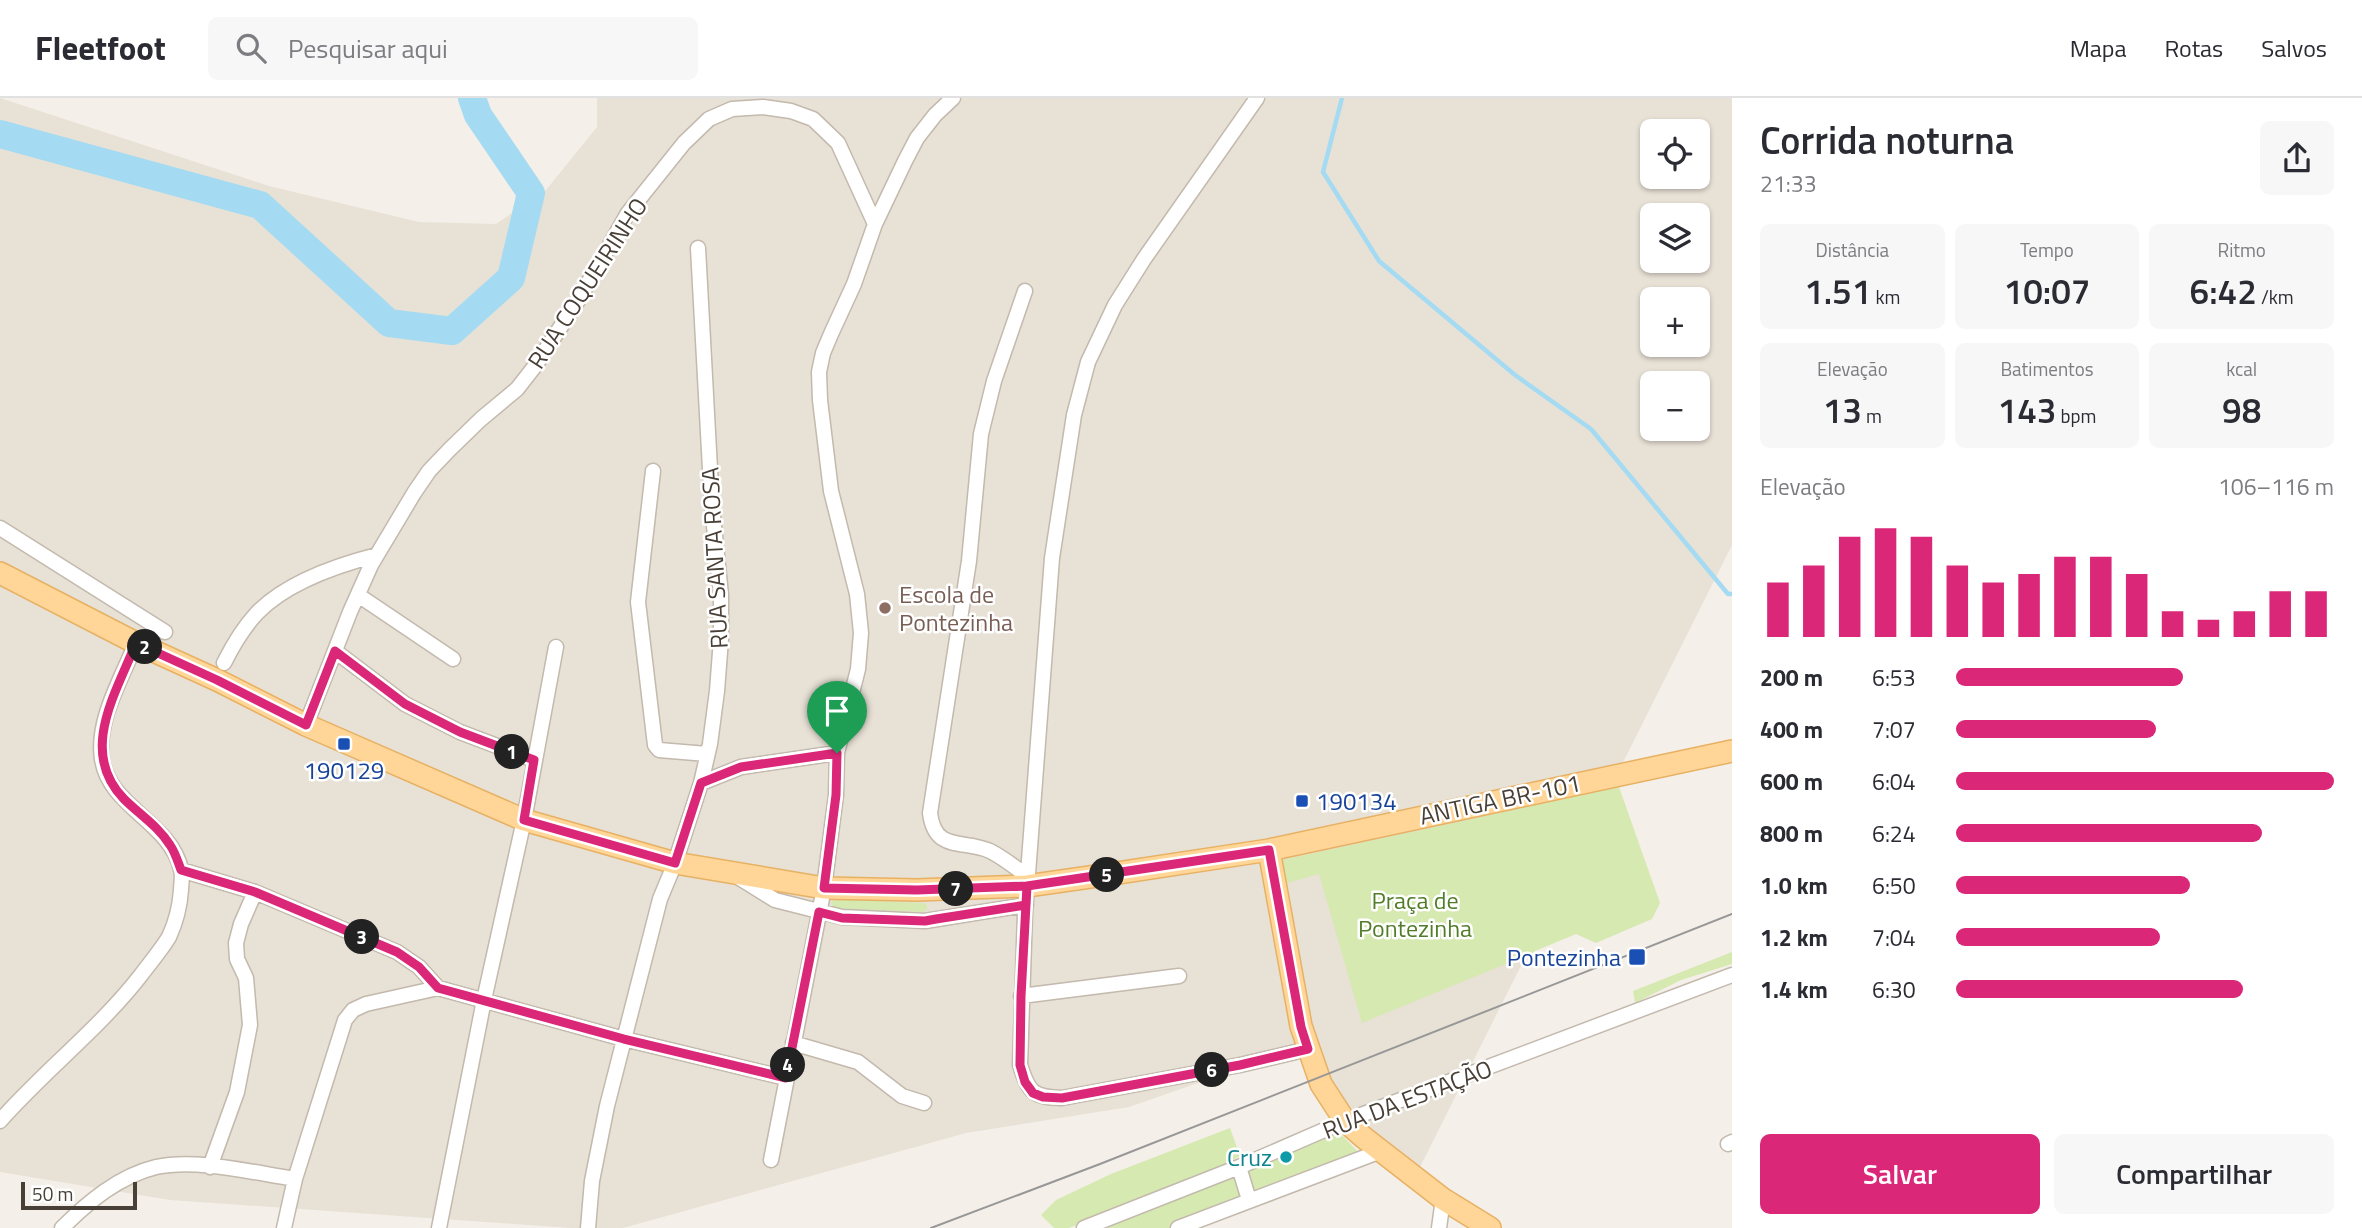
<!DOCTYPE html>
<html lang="pt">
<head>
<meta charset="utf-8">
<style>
	:root { --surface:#fff; --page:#f7f7f7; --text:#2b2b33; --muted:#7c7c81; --line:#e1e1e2; --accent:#db2777 }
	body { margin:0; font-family:"Titillium Web",sans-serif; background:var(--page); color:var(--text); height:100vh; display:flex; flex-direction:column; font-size:26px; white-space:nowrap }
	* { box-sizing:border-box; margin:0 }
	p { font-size:23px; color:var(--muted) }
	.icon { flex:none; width:38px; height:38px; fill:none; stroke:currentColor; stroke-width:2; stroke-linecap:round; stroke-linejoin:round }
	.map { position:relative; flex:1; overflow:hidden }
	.panel { display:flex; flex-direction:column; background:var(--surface); width:630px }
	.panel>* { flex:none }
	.controls { position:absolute; left:1640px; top:21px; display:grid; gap:14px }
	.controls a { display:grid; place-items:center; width:70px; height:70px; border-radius:10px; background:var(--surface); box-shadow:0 2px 5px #0004; font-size:35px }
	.scale { position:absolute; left:21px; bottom:18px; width:116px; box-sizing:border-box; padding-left:7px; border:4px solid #483f36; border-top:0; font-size:19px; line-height:24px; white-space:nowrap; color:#483f36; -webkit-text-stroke:5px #fff; paint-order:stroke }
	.pin { position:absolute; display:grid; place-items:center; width:60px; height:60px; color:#fff; margin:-72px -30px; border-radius:50% 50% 50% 0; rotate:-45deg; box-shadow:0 0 7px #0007 }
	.pin .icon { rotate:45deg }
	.km { position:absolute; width:35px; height:35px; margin:-18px; border-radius:50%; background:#222; color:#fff; font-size:19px; line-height:35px; text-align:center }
	.round { display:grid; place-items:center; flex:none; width:74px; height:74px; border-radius:10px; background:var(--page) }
	.overview { display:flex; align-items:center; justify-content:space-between; height:119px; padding:0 28px }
	h1 { font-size:38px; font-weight:600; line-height:52px }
	.figures { display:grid; grid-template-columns:repeat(3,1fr); gap:10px; height:119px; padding:7px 28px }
	.figures div { display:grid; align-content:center; border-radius:10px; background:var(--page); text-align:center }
	.figures b { font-size:35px; font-weight:600 }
	.figures small { font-size:19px; font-weight:400 }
	.figures p { font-size:19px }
	.chart { height:196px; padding:14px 28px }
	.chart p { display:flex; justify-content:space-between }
	.chart svg { width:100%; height:126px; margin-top:7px; stroke:var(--accent); stroke-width:6 }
	.button { display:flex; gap:14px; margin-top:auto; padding:14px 28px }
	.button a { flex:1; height:80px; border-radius:10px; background:var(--accent); color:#fff; font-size:28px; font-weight:600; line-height:80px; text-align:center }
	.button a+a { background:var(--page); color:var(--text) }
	ul { padding:0 28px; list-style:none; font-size:23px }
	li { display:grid; grid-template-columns:112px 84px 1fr; align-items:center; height:52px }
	li i { height:18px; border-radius:9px; background:var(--accent) }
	header { display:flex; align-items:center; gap:42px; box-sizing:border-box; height:98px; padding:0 35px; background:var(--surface); border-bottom:2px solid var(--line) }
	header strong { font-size:33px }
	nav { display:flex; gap:38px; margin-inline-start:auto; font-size:24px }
	.search { width:490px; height:63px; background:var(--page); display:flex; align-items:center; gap:18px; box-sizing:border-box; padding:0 24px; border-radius:10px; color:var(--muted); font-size:26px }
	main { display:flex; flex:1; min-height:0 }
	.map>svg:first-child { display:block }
	.residential { fill:#e8e1d6; fill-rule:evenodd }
	.green { fill:#d6e9b0 }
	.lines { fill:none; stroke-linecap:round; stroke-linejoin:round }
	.stream { stroke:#a4dbf2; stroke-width:4.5 }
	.river { stroke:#a4dbf2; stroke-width:28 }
	.street-casing { stroke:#c3b9ad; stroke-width:17 }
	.primary-casing { stroke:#e7b164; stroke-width:24 }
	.street { stroke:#fff; stroke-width:14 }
	.primary { stroke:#ffd697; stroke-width:21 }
	.tram { stroke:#979797; stroke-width:2 }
	.route-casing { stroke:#fff; stroke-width:14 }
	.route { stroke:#db2777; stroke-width:9 }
	.education-dot { fill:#8d6e63; stroke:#fff; stroke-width:2.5 }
	.transit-dot { fill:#1a4fb4; stroke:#fff; stroke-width:2.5 }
	.culture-dot { fill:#0f9aa8; stroke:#fff; stroke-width:2.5 }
	.labels { text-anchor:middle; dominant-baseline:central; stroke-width:5; stroke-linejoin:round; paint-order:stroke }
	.street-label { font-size:24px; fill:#483f36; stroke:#fff }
	.education-label { font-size:24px; fill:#785e54; stroke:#fff; text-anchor:start }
	.transit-label { font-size:24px; fill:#164399; stroke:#fff }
	.park-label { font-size:24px; fill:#517c28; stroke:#fff }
	.culture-label { font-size:24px; fill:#0d838f; stroke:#fff; text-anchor:end }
</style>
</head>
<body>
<header>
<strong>Fleetfoot</strong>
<div class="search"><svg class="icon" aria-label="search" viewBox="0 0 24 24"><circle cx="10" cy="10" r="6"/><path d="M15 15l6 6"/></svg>Pesquisar aqui</div>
<nav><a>Mapa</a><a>Rotas</a><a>Salvos</a></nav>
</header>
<main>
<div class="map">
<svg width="1732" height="1130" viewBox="0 0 1732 1130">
	<rect width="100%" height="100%" fill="#f4efe8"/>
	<path class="residential" d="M0 0 269 88 419 124 496 126 546 92 597 29V0H1732V447L1418 1073 1334 1005 1313 945 1129 1009 966 1035 623 1130H571L170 1102 0 1074ZM1652 33H1698V79H1652ZM1652 117H1698V163H1652ZM1652 201H1698V247H1652ZM1652 285H1698V331H1652Z"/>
	<path class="green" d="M1619 689 1660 805 1652 821 1596 845 1576 836 1535 853V855L1525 858 1362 925 1319 776 1287 785 1282 762Z
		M836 801 923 805 927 807V811L923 814 833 810 831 804Z
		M1732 854V866L1681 882 1635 905 1633 893Z
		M1230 1030 1240 1058 1207 1076 1069 1130H1054L1041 1117 1056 1102 1111 1076Z
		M1335 1034H1339L1363 1059 1351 1071 1253 1110 1248 1101 1169 1130H1098Z"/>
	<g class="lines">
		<path class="stream" d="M1342 0 1323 74 1379 163 1515 277 1591 331 1728 496H1732"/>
		<path class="river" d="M0 36 260 107 389 225 452 233 511 180 531 95 478 17 472 0"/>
		<defs>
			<path id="street" d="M1257 0 1144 161 1115 207 1088 264 1074 317 1052 460 1025 815 1020 967C1029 995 1033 999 1062 1000L1240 967 1308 951
				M1025 193 994 283 981 336 969 463 930 715C935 755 963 741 990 753 1004 760 1016 770 1028 779
				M653 373 638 504 655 647 659 652 707 656
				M0 430 165 534
				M358 497 453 561
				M335 553 405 606 460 634 534 662
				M224 565C233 547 243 530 257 515 286 485 338 467 377 457
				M306 627 350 514 371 467 414 395 429 373 450 351 481 321 517 291 535 268 579 201 628 115 684 45 709 21 732 11 763 9 791 13 813 21 838 45 875 126
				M701 685 741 669 837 655
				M181 772 255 794 397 854 419 869 438 890
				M738 779 775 802 842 819 925 823 1026 807
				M1021 898 1179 878
				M793 945 858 964 902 998 924 1005
				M0 1023C45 972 99 931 141 877 150 865 161 852 169 839 175 826 180 807 181 792 181 786 183 778 181 771 170 724 109 709 102 661 96 622 122 580 136 545
				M1728 1046 1732 1044
				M771 1062 824 790 836 697 837 655 858 571 861 535 857 496 831 393 820 302 819 274 823 255 831 236 854 186 875 126 905 63 917 40 935 17 953 0
				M210 1069 237 994 250 927 246 880 237 861 236 845 241 826 255 794
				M1239 1069 1249 1102
				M62 1130C88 1104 119 1078 156 1069 197 1060 254 1075 295 1081
				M284 1130 295 1081 345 922 353 912 366 906 438 890 624 941 786 980
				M439 1130 484 902 524 722 556 549
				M588 1130 592 1083 607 1008 660 801 675 765 701 685 710 646 717 593 721 541V497L712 408 698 150
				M1084 1130 1239 1069 1345 1023 1732 877
				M1178 1130 1381 1053
				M1439 1130 1443 1101"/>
			<path id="primary" d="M0 475 136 545 217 582 306 627 524 722 675 765 824 790 917 792 1027 788 1111 776 1269 752 1732 653
				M1269 752 1301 928 1321 986 1345 1023 1363 1039 1443 1101 1490 1130"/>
		</defs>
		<use href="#street" class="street-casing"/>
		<use href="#primary" class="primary-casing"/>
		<use href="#street" class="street"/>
		<use href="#primary" class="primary"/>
		<path class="tram" d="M931 1130 1100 1066 1732 816"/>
	</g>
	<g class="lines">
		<defs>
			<path id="route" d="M837 655 741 669 701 685 675 765 524 722 534 662 460 634 405 606 335 553 306 627 217 582 136 545C116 595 78 654 124 701 139 716 158 728 170 747 175 754 178 764 181 772L255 794 397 854 419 869 438 890 624 941 786 980 819 814 842 820 925 823 936 821 1026 807 1027 788 1269 752 1301 929 1308 951 1240 967 1062 1000 1043 999 1033 995 1025 984 1020 967 1021 898 1027 788 917 792 824 790 836 697 837 655"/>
		</defs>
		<use href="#route" class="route-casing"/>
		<use href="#route" class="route"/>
	</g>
	<circle class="education-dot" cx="885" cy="510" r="7"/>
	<g class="transit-dot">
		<rect x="337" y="639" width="14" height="14" rx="3.5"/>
		<rect x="1295" y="696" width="14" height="14" rx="3.5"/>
		<rect x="1628" y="850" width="18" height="18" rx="3.5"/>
	</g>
	<circle class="culture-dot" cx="1286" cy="1059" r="7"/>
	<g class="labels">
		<g class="street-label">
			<text transform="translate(587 185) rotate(-57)">RUA COQUEIRINHO</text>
			<text transform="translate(714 460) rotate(-93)">RUA SANTA ROSA</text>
			<text transform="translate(1500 701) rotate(-12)">ANTIGA BR-101</text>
			<text transform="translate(1407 1001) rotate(-21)">RUA DA ESTAÇÃO</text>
		</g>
		<g class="education-label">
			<text x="899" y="496">Escola de<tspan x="899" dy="28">Pontezinha</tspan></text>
		</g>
		<g class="transit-label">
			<text x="344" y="672">190129</text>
			<text x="1316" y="703" text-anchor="start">190134</text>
			<text x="1621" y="859" text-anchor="end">Pontezinha</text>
		</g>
		<g class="park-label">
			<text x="1415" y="802">Praça de<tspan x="1415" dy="28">Pontezinha</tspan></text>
		</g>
		<g class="culture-label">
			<text x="1272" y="1059">Cruz</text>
		</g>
	</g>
</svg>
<div class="controls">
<a><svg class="icon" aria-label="locate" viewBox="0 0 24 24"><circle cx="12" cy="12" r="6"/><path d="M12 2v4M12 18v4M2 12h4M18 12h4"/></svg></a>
<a><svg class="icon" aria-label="layers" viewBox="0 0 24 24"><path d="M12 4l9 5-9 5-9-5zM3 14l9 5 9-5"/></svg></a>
<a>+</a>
<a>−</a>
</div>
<div class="scale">50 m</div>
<div class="pin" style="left:837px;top:655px;background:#1e9e55"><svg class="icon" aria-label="arrive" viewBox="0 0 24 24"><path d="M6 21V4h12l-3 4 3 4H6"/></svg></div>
<b class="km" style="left:512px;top:654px">1</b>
<b class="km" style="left:145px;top:549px">2</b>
<b class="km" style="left:362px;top:839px">3</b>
<b class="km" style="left:788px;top:967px">4</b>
<b class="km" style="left:1107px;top:777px">5</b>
<b class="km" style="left:1212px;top:972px">6</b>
<b class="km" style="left:956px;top:791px">7</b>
</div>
<section class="panel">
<div class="overview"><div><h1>Corrida noturna</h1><p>21:33</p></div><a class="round"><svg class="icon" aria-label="share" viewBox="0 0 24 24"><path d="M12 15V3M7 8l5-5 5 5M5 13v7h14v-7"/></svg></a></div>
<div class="figures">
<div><p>Distância</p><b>1.51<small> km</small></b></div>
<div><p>Tempo</p><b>10:07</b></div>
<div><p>Ritmo</p><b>6:42<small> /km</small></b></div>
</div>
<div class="figures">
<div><p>Elevação</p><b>13<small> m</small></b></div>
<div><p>Batimentos</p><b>143<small> bpm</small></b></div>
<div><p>kcal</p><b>98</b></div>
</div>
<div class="chart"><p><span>Elevação</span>106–116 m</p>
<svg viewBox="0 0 160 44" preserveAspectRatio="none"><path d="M5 44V25M15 44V19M25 44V9M35 44V6M45 44V9M55 44V19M65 44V25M75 44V22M85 44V16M95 44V16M105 44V22M115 44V35M125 44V38M135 44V35M145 44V28M155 44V28"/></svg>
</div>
<ul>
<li><b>200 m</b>6:53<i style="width:60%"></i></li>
<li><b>400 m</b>7:07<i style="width:53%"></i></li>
<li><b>600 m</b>6:04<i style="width:100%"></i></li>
<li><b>800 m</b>6:24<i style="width:81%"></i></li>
<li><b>1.0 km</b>6:50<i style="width:62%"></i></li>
<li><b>1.2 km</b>7:04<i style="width:54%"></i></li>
<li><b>1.4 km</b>6:30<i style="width:76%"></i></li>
</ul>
<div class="button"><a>Salvar</a><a>Compartilhar</a></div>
</section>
</main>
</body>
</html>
